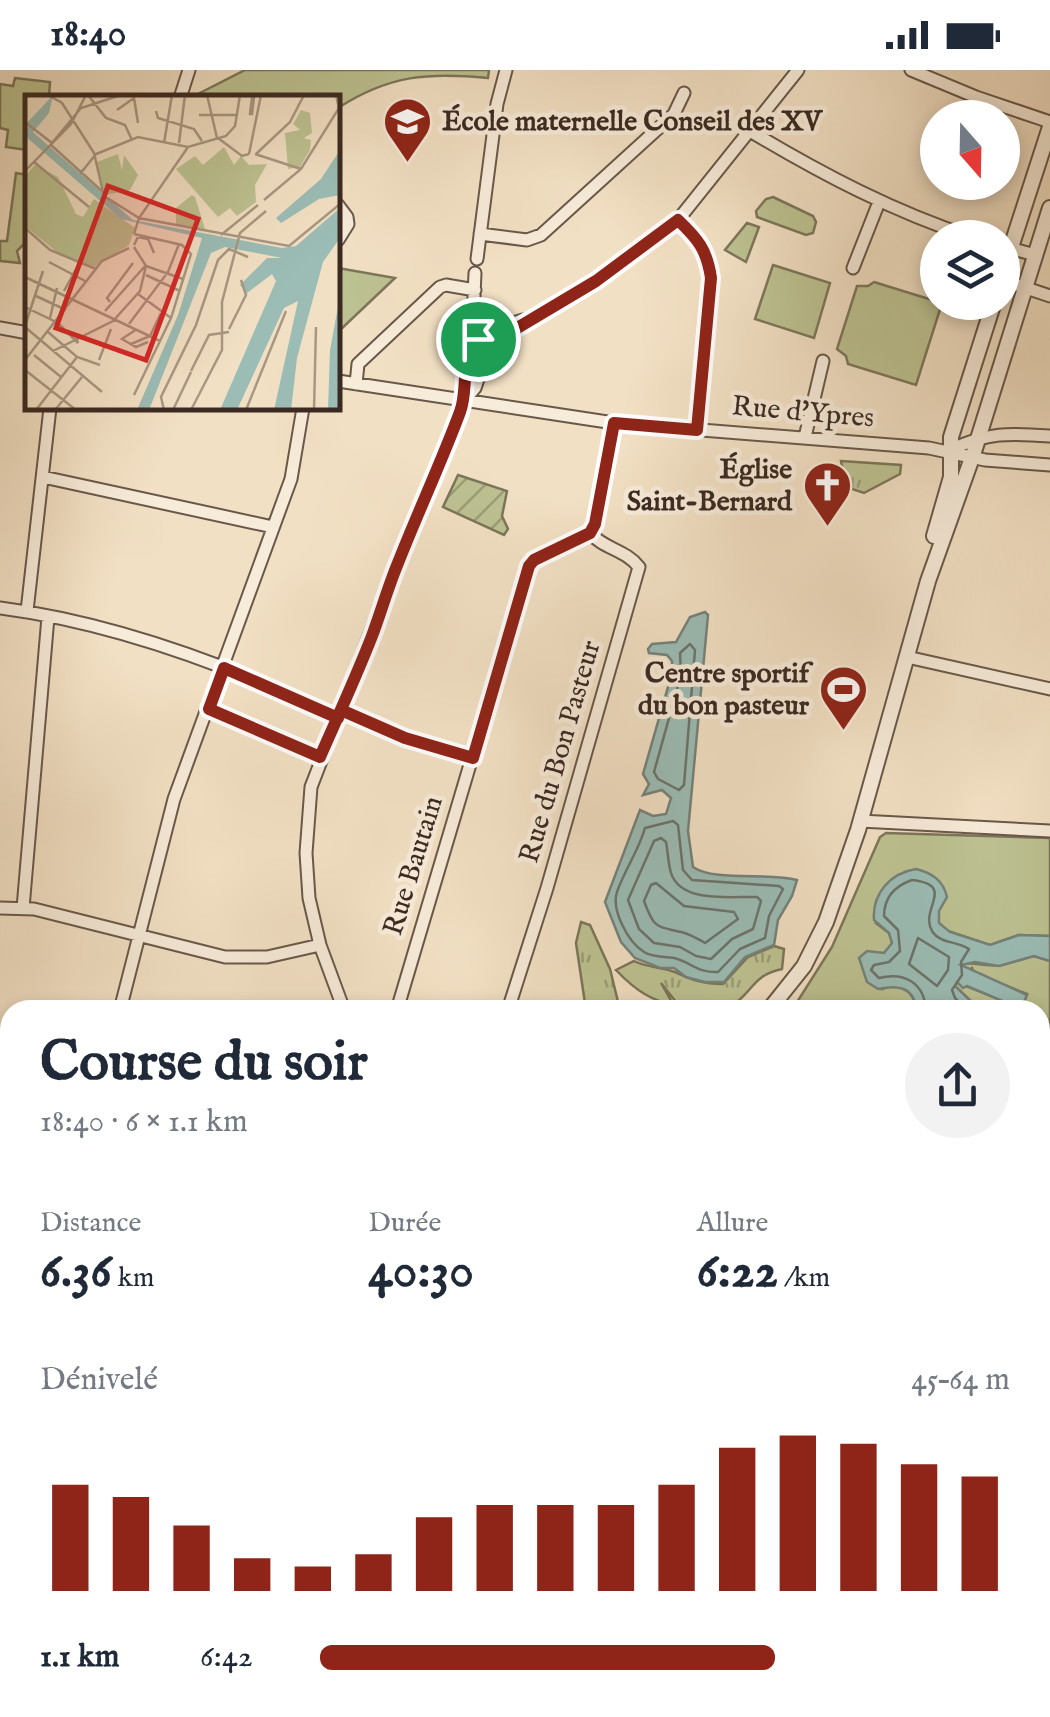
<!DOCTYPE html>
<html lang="fr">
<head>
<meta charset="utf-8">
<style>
	:root { --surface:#fff; --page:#f2f2f3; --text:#1f2937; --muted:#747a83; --accent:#8f2418 }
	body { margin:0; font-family:"IM FELL English",serif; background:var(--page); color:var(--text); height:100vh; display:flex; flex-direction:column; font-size:38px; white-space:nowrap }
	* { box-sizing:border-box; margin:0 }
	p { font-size:32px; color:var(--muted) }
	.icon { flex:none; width:55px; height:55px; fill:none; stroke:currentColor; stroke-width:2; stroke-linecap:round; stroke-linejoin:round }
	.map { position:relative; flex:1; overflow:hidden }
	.panel { position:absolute; left:0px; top:930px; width:1050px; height:718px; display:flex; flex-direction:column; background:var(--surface); border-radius:30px 30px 0 0; box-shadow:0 5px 15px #0003 }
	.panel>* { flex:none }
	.needle { width:65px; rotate:160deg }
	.buttons { position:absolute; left:920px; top:30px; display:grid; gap:20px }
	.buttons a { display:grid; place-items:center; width:100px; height:100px; border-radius:50%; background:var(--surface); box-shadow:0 5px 15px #0003; font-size:50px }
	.pin { position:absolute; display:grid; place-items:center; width:85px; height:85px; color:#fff; margin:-42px; border:5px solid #fff; border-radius:50%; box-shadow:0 2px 10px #0007 }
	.round { display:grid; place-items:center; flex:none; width:105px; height:105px; border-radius:52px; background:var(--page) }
	.summary { display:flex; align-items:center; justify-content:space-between; height:170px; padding:0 40px }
	h1 { font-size:55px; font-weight:800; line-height:75px }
	.stats { display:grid; grid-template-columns:repeat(3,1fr); gap:15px; height:170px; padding:10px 40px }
	.stats div { display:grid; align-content:center }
	.stats b { font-size:50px; font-weight:800 }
	.stats small { font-size:28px; font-weight:400 }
	.stats p { font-size:28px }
	.chart { height:280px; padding:20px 40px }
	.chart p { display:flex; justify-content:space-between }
	.chart svg { width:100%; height:180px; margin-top:10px; stroke:var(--accent); stroke-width:6 }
	ul { padding:0 40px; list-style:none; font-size:32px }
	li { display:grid; grid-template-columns:160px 120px 1fr; align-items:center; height:75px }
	li i { height:25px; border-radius:12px; background:var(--accent) }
	.status { display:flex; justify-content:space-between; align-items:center; height:70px; padding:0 50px; background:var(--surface); direction:ltr }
	.status svg { height:28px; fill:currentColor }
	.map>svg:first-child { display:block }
	.grass { fill:url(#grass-tufts); stroke:#7c765a; stroke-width:2.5 }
	.forest { fill:url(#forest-firs); stroke:#7c765a; stroke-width:2.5 }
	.park { fill:#bdc292; stroke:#7c765a; stroke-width:2.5; fill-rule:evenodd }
	.garden { fill:url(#garden-furrows); stroke:#7c765a; stroke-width:2.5 }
	.water { fill:#9bbdb6; stroke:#75827b; stroke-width:2.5 }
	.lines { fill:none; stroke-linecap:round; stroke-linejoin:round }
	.shore { stroke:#6b746c; stroke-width:2.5 }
	.minor-casing { stroke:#69584a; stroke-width:15 }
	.tertiary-casing { stroke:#69584a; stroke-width:18 }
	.secondary-casing { stroke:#3b2a22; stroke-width:19 }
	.minor { stroke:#f7ebd9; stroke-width:11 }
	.tertiary { stroke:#f7ebd9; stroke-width:14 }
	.secondary { stroke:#f7ebd9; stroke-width:15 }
	.route-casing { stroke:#fff; stroke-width:20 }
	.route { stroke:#8f2418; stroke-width:12 }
	.labels { text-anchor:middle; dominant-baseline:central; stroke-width:9; stroke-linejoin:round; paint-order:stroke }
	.poi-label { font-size:28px; font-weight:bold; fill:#3b2a22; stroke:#f7ebd9; text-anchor:end }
	.street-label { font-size:28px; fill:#3b2a22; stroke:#f7ebd9 }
	.inset-road { fill:none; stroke:#a99783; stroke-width:2.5 }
	.view { fill:#d62828; fill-opacity:0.15; stroke:#d62828; stroke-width:5 }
	.inset-edge { fill:none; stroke:#3b2a22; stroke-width:5 }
</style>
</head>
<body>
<div class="status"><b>18:40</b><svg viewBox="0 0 49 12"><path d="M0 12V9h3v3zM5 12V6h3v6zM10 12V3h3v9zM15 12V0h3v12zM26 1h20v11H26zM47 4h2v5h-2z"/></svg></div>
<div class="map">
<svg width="1050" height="1647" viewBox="0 0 1050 1647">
	<defs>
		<pattern id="grass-tufts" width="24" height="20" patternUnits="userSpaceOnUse" patternTransform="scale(2.5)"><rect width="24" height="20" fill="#bdc292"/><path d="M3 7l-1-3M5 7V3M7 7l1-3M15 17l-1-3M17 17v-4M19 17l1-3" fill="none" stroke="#9b9e77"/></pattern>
		<pattern id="forest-firs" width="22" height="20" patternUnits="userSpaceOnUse" patternTransform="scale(2.5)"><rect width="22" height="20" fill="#bdc292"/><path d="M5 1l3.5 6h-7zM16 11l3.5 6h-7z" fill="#9b9e77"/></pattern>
		<pattern id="garden-furrows" width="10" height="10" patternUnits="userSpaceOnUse" patternTransform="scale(2.5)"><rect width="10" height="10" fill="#bdc292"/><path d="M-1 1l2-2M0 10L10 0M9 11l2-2" fill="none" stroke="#9b9e77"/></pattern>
	</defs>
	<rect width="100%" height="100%" fill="#f2e0c4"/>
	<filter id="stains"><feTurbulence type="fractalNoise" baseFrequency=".002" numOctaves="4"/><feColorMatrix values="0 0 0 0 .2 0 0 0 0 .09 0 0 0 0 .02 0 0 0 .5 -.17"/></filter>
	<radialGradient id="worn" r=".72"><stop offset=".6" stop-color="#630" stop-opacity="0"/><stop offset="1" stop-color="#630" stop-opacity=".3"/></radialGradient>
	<path class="grass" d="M841 391 901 395 900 404 864 423 846 417Z
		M581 852 590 855 610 899 620 940H586L576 873Z
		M774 876 784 879 782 899C755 905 755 917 737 932 723 943 696 938 680 937L661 913 673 934C651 932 631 916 616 900L634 891C648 898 662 897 675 902 692 910 703 914 723 914L748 887Z
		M735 1638H895L880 1647H732Z"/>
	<path class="forest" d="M634 1638H735L732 1647H639Z"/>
	<path class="park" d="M245 0H489L488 8C429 2 389 5 338 38V28L192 27Z
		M15 8 50 12 49 27 28 28 27 80 6 77 8 60 0 58V14L13 16Z
		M16 103 28 105 27 171 17 181 20 193 0 191V171H7Z
		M773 127 813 146 816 152 813 163 806 165 757 147 756 141 766 129Z
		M747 153 759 157 746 192 725 180Z
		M773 195 830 213 814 268 755 249Z
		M338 198 395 208 338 262Z
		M874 212 942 233 916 315 848 294 846 286 837 279 857 216H868Z
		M886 763 1050 768V866L1019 865 990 875 945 860 939 853 877 854 889 863 892 873 888 881 879 885 882 919C901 912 914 921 917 940H792L832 877 880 767Z
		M1034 886 1050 891V987L1040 985V940H980L955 916 951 904C963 884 983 899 1002 895 1013 893 1023 888 1034 886ZM972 898 974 903 1027 924 1022 938 958 913Z
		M1040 1014 1050 1016V1431L1040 1427Z
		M10 1536V1638H246L249 1647H0V1538Z
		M1040 1546 1050 1558V1647H879L894 1638H1040Z"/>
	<path class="garden" d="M458 405 507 421 502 446 508 459 504 465 443 437Z"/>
	<path class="water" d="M705 542 708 545 688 761 693 797C715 812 768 802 797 810L792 826 778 850 774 875 745 887 724 912H705L686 907 674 898H660L635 888 621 872 605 832 640 740 653 746 666 744 671 728 662 720 643 725 649 714 643 704 672 603V591L667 585 649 583 648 579 652 574 676 572 690 547Z
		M916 799C932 803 943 810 947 827L939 841V853L950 862 990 875 1019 865 1050 866V891L1034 886 999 896 975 892 961 895 1027 925 1021 939 967 916 963 918 957 912 955 916 980 940H917C913 916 898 915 878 919L867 912 859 888 867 881 884 883 892 873 889 863 874 850C872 824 890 803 916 799Z"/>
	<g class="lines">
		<path class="shore" d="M690 574 695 580 684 715 679 720 658 709 654 702 681 605 680 583Z
			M673 751 678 755 683 800 692 810 779 816 783 819 769 846 765 868 740 879 718 902C697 903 691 892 674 888 664 886 654 888 644 882 628 872 611 840 617 822 625 799 639 780 645 758Z
			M661 768 666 772C668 782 668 793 671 803 681 834 732 826 757 827L761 831 753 859 732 869 711 889 696 886 680 877 654 873 639 859 628 830 654 771Z
			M656 813 684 836 734 842 738 849 705 873C698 869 690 864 681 862 655 856 654 858 644 831L651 815Z
			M918 868 949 887 948 900 937 916 909 894Z
			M926 940C924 912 904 902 879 908L871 900 874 895 889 892 900 881 898 860 884 846C884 828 895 816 912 810 957 815 919 839 932 861 940 874 958 871 969 879L961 892 962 905 952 920 955 928 967 940"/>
		<defs>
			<path id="minor" d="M911 0 976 27 1050 52
				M180 28 189 0
				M750 61C822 104 894 142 974 168
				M338 135 347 147 348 154 338 170
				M678 150C698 169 707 180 711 208L697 359
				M480 164 527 170 541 165 674 44 684 23
				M1002 176 1035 185
				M477 189 497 34 506 0
				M853 198 879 132
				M475 203 473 249 479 272
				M1002 210 1050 226
				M0 258 28 263
				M338 311 614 353 929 378 985 390 1050 395
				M356 314 358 294 440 217 446 215 475 220
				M464 331C457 280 477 263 523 250
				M805 367 823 291
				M950 380C988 362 1009 363 1050 366
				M43 407 273 457
				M0 538C116 553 233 597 338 647
				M27 541 50 338
				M907 587 1050 619
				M209 639 320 687
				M341 641 405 668 473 687
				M860 751 1050 761
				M0 838 34 839 225 887H267L320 875
				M23 838 48 547
				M120 940 174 729 291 409 303 338
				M344 940 320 875 309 828 306 783 311 717 397 494 445 385 464 331 475 318 489 277 596 211 678 150 798 0
				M397 940 529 496 533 490 590 463 595 453 614 353
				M508 940 547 818 639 497C626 480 604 479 590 463
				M0 973H10
				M0 1093H10
				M0 1523 10 1522
				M608 1647 610 1638"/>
			<path id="tertiary" d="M1002 205 1050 57
				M934 466 951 407V367L994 232
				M769 940 804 896 826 852 858 760 928 511 973 385 1050 138"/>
			<path id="secondary" d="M0 1318 10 1321
				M1040 1528 1050 1536"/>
		</defs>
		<use href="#minor" class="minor-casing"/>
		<use href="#tertiary" class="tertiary-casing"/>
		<use href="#secondary" class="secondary-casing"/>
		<use href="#minor" class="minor"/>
		<use href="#tertiary" class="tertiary"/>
		<use href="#secondary" class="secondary"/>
	</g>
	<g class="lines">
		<defs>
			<path id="route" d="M478 269C459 289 469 319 460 342 441 393 418 442 398 493 388 517 381 542 372 566 356 607 338 646 320 687L209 639 224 598 338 648 341 640 405 668 473 688 529 496 534 490 590 463 595 454 614 353 697 360 711 208C707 180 698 169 678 150L596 211 497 270 488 277 483 289 478 269"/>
		</defs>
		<use href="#route" class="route-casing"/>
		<use href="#route" class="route"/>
	</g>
	<defs>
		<symbol id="school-pin" viewBox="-11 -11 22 30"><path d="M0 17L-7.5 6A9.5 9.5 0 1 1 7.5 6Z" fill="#8f2418" stroke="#f7ebd9"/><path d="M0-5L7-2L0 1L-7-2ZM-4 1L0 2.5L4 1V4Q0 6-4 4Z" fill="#fff"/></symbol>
		<symbol id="church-pin" viewBox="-11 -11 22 30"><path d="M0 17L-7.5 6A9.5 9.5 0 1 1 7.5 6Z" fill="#8f2418" stroke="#f7ebd9"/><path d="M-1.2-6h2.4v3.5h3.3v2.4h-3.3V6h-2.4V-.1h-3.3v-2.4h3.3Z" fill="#fff"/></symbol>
		<symbol id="stadium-pin" viewBox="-11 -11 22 30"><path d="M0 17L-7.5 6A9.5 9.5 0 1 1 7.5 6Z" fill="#8f2418" stroke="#f7ebd9"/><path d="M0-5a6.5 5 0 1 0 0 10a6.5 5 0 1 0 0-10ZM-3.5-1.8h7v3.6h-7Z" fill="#fff"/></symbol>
	</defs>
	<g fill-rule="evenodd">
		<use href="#school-pin" x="380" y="24" width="55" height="75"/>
		<use href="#church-pin" x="800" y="388" width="55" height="75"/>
		<use href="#stadium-pin" x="816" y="592" width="55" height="75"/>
	</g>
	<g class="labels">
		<g class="poi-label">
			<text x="442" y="52" text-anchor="start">École maternelle Conseil des XV</text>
			<text x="792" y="400">Église<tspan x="792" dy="32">Saint-Bernard</tspan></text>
			<text x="809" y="604">Centre sportif<tspan x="809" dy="32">du bon pasteur</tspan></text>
		</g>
		<g class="street-label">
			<text transform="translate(803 343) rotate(5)">Rue d'Ypres</text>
			<text transform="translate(561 682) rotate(-74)">Rue du Bon Pasteur</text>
			<text transform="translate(414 796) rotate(-73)">Rue Bautain</text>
		</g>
	</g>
	<g transform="translate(25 25)">
		<rect width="315" height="315" fill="#f2e0c4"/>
		<path d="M93 59 97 75 99 60 113 80 105 95 80 100 72 67ZM10 70 33 82 51 119 58 122 69 104 110 133 104 150 69 172 32 157 0 131V81ZM167 100 170 102 180 134 151 131V113Z" fill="#bdc292"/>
		<path d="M276 15 285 18 287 38 279 43 286 45 285 55 275 72 263 74 260 38 275 35 268 29ZM199 52 209 70 216 61 224 70 242 69 230 90 231 107 212 121 205 113 193 122 151 74 170 61 178 70Z" fill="#bdc292"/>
		<path d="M28 0 24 18 8 37 108 125 257 153 271 151 315 113V143L298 167 272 263 266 315H249L273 206 259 213 212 315H195L251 186 247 179 222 198 215 190 242 163H257L200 152 186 158 124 315H112L153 220 177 143 96 124 0 41V30ZM315 55V100L294 104 256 128 251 123 296 84ZM315 201V315H303L305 255Z" fill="#9bbdb6"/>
		<path class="inset-road" d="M23 0 37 8 69 58 79 101 114 123 109 139M63 0 81 23 100 30 107 45M182 0 192 43M229 2 227 19H225L227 3 231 0M92 15 109 3 113 28M131 16 133 23 169 34 177 46M174 20H212M0 27 27 48 56 13 96 0M193 43 217 61 224 59M139 48 147 0M154 48 160 0M26 50 78 97M163 52 114 123 264 151 315 109M224 59 236 0M230 59 276 74M231 59 265 27 279 0M9 67 64 112M0 76 46 29 61 0M55 79 71 59 113 42 163 52 201 41 210 31 215 0M239 105 276 74 314 13 311 0M0 133 25 155 71 174M196 140 233 110M109 150 113 142 123 144 129 158M24 167 62 187M121 171 158 184M121 180 155 196M0 182 135 246M39 196 55 167M113 199 146 223M11 201 41 215M85 207 82 203 108 168M0 212 33 228 53 248 51 242M80 216 121 170M25 223 32 193M104 229 143 177 154 149M0 231 18 176M0 232 77 297M112 234 97 244 111 252 123 247M204 234 221 200 216 185M23 237 52 262 75 270M106 249 125 241 136 218M28 256 88 226 115 196 121 171 109 152M9 260 36 282M0 265 77 166 104 153M74 265 86 234M0 275 51 315M166 276 184 240 204 237M109 300 146 223 166 159 157 150 109 139M11 315 52 262M30 315 57 282M139 315 136 302 171 230 193 165 204 154 223 162M148 315 166 277M166 315 197 255V207L215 138 241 116M221 315 261 216M289 315 291 232"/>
		<path class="view" d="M83 91 173 124 121 265 31 233Z"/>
		<rect width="315" height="315" class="inset-edge"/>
	</g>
	<rect width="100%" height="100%" filter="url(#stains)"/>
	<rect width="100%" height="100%" fill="url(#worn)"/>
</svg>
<div class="buttons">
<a><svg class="needle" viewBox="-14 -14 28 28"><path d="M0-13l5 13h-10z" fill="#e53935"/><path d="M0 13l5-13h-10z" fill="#747a83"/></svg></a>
<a><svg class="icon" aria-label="layers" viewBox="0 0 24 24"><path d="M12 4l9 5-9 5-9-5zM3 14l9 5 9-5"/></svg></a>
</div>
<div class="pin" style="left:478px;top:269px;background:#1e9e55"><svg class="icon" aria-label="arrive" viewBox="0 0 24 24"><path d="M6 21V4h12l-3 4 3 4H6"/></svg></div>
<section class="panel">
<div class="summary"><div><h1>Course du soir</h1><p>18:40 · 6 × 1.1 km</p></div><a class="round"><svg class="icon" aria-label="share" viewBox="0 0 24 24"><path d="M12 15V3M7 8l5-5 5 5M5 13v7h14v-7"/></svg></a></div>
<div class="stats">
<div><p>Distance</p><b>6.36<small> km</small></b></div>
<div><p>Durée</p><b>40:30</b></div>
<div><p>Allure</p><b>6:22<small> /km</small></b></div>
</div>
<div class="chart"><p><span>Dénivelé</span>45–64 m</p>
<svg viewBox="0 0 160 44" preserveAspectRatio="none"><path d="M5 44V18M15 44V21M25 44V28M35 44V36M45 44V38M55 44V35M65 44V26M75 44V23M85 44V23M95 44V23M105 44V18M115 44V9M125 44V6M135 44V8M145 44V13M155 44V16"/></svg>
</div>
<ul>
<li><b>1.1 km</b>6:42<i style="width:66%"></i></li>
</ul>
</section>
</div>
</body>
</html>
